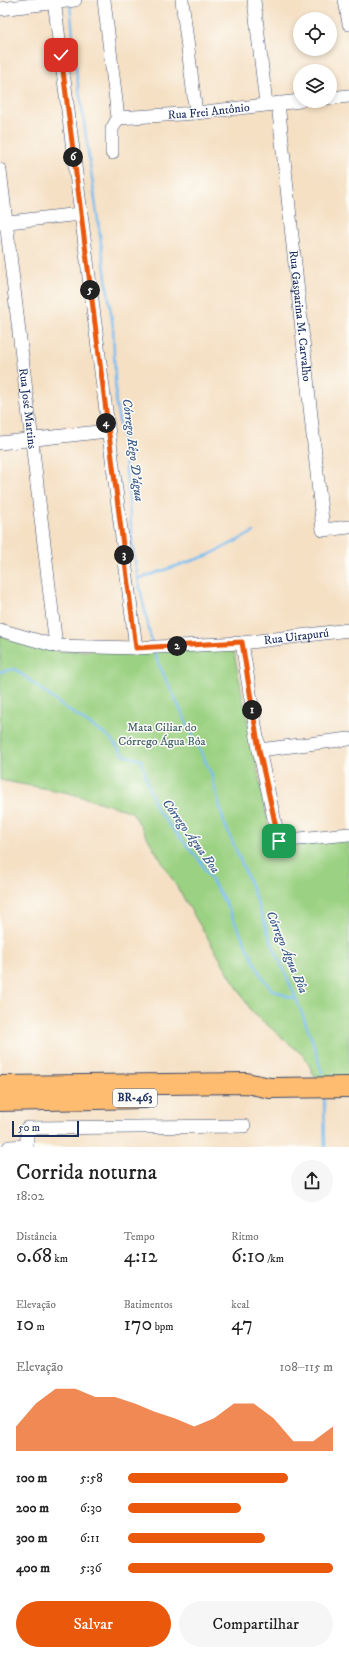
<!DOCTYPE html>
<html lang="pt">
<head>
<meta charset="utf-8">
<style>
	:root { --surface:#fff; --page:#f6f6f6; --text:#222; --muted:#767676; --accent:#ea580c }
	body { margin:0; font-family:"IM FELL DW Pica",serif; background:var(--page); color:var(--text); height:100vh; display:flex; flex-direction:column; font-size:15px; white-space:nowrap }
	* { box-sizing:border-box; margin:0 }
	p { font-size:13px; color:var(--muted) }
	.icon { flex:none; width:22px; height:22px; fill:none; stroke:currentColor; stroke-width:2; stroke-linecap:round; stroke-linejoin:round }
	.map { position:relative; height:1147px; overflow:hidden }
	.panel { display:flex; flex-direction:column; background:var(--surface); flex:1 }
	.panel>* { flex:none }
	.controls { position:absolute; left:293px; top:12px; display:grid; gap:8px }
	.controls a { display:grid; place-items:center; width:44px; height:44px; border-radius:50%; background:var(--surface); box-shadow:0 2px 6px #0003; font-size:20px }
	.scale { position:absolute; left:12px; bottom:10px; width:67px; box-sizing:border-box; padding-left:4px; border:2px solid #1b2f5e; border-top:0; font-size:11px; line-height:14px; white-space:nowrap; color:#1b2f5e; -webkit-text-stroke:3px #fdfcf7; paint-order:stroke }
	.pin { position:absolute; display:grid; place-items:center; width:34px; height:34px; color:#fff; margin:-17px; border-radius:8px; box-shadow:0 2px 6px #0006 }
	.km { position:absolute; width:20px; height:20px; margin:-10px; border-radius:50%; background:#222; color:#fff; font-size:11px; line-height:20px; text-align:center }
	.round { display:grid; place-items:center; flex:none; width:42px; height:42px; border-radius:21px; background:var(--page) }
	.headline { display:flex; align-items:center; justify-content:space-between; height:68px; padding:0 16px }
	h1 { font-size:22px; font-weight:600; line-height:30px }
	.stats { display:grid; grid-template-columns:repeat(3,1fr); gap:6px; height:68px; padding:4px 16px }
	.stats div { display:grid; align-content:center }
	.stats b { font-size:20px; font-weight:600 }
	.stats small { font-size:11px; font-weight:400 }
	.stats p { font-size:11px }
	.chart { height:112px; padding:8px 16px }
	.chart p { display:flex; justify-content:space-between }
	.chart svg { width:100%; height:72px; margin-top:4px; fill:var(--accent); opacity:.7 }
	.cta { display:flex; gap:8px; margin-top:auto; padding:8px 16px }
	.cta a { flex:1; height:46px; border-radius:24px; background:var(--accent); color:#fff; font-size:16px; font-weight:600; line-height:46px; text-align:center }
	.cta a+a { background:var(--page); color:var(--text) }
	ul { padding:0 16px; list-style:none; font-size:13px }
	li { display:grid; grid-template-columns:64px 48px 1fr; align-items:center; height:30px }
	li i { height:10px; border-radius:5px; background:var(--accent) }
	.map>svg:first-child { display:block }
	.green { fill:#9bd182; stroke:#5b8070 }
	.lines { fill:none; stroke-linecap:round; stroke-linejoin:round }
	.stream { stroke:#7bbdf0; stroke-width:2.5 }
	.minor-casing { stroke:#3c4a6d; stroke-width:14 }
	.highway-casing { stroke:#3c4a6d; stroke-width:22 }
	.minor { stroke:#fff; stroke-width:13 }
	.highway { stroke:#fdbc70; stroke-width:20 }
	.route-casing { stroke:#fff; stroke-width:8 }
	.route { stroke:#ea580c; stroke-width:5 }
	.labels { text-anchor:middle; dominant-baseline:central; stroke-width:3; stroke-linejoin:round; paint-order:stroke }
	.shield { fill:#fdfcf7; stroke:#5f6c8c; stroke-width:1 }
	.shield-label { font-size:11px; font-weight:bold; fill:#1b2f5e }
	.street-label { font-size:12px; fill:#1b2f5e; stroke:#fdfcf7 }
	.park-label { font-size:12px; fill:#416069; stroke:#fdfcf7 }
	.water-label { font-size:13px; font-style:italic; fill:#385a8a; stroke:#fdfcf7 }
</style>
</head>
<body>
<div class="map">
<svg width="349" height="1147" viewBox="0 0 349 1147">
	<rect width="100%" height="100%" fill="#fdfcf7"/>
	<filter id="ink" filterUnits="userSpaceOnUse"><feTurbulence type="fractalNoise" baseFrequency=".025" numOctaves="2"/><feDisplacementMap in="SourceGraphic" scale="8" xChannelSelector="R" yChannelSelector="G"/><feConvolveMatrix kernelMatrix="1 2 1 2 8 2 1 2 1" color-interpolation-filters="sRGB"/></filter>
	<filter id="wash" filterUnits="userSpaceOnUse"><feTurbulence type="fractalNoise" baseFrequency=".012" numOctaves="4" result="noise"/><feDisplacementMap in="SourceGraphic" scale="16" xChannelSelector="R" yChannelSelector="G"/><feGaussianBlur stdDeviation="0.9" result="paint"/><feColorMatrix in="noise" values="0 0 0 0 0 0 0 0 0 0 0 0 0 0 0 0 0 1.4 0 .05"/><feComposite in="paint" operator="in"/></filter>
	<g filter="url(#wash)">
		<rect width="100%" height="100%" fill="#f5e0c4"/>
		<path class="green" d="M0 635 57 651 233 648 272 842 349 839V1077H315L305 1057 252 1012 132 812 69 793 0 780Z"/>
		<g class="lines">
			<path class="stream" d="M70 5C74 37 74 69 81 101L113 327 116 405 124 447 133 549 138 579 152 644
				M138 579 209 555 254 532
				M154 651 158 663 211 773 224 822 250 883 271 941 296 998 313 1042 322 1073
				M0 672 15 669 61 705 110 738 124 755 141 760 156 809 200 861 225 902 262 977 271 989 289 997 295 998
				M324 1096 325 1147"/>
		</g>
	</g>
	<g filter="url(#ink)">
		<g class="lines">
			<defs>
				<g id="minor">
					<path d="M54 0 136 648"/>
					<path d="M104 0 118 118"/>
					<path d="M182 0 196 113"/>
					<path d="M254 0 266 104"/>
					<path d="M345 0 349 24"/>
					<path d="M0 9 75 0"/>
					<path d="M330 98 349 96"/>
					<path id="s1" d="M278 103 323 530 349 527"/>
					<path id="s2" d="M118 118 196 113 300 101"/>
					<path d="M112 153V129L118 118"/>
					<path id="s3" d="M0 170 56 646"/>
					<path d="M0 223 80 214"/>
					<path d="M0 443 107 431"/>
					<path id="s4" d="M0 630 56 646 136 648 242 643 349 630"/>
					<path d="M242 643 259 750 279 841 349 834"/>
					<path d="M259 750 349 739"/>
					<path d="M9 1147 27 1146"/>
					<path d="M27 1147V1128L244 1126"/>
				</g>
				<path id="highway" d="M0 1086 246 1083 270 1088 349 1087
					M0 1101 144 1098"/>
			</defs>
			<use href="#minor" class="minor-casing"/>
			<use href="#highway" class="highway-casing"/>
			<use href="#minor" class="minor"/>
			<use href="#highway" class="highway"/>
		</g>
	</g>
	<g class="lines" filter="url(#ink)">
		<defs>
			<path id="route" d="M61 55 136 648 242 642 259 750 279 841"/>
		</defs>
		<use href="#route" class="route-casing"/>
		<use href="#route" class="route"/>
	</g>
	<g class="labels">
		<rect class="shield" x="113" y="1089" width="44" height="18" rx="3"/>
		<g class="shield-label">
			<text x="135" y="1098">BR-463</text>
		</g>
		<g class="street-label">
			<text stroke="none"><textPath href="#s2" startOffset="91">Rua Frei Antônio</textPath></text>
			<text stroke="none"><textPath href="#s1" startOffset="214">Rua Gasparina M. Carvalho</textPath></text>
			<text stroke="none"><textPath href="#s3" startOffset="240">Rua José Martins</textPath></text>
			<text stroke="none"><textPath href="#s4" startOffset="299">Rua Uirapurú</textPath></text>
		</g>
		<g class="park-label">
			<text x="162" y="727">Mata Ciliar do<tspan x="162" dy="14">Córrego Água Bôa</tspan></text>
		</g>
		<g class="water-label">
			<text transform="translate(133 450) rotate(83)">Córrego Rêgo D'água</text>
			<text transform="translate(191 836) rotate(54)">Córrego Água Boa</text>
			<text transform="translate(287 952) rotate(67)">Córrego Água Bôa</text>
		</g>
	</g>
</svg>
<div class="controls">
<a><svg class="icon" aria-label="locate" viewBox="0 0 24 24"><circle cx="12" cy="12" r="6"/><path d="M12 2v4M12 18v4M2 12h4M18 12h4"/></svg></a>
<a><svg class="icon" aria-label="layers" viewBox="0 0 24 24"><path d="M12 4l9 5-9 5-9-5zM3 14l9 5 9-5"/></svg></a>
</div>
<div class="scale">50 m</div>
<div class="pin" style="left:279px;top:841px;background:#1e9e55"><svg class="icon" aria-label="arrive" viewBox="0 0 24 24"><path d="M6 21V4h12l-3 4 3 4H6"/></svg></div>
<div class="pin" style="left:61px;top:55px;background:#d93025"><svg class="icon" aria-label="check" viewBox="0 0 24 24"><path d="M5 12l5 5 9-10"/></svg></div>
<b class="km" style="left:252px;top:710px">1</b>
<b class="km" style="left:177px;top:646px">2</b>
<b class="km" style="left:124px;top:555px">3</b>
<b class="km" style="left:106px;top:423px">4</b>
<b class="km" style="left:90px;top:290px">5</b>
<b class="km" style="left:73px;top:157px">6</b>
</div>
<section class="panel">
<div class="headline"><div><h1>Corrida noturna</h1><p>18:02</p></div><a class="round"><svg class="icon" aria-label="share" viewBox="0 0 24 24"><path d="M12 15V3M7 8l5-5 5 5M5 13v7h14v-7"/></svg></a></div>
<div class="stats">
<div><p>Distância</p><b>0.68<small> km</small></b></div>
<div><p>Tempo</p><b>4:12</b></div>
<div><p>Ritmo</p><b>6:10<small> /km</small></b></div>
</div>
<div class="stats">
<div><p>Elevação</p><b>10<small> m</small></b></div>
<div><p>Batimentos</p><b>170<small> bpm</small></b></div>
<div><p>kcal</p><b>47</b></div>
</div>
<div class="chart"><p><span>Elevação</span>108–115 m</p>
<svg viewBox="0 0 160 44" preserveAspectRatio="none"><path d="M0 44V29L10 15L20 6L30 6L40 11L50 11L60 15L70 20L80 24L90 29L100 24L110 15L120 15L130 24L140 38L150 38L160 29V44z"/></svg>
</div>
<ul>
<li><b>100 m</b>5:58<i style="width:78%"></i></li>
<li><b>200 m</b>6:30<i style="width:55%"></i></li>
<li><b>300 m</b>6:11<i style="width:67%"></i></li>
<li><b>400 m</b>5:36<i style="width:100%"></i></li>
</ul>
<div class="cta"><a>Salvar</a><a>Compartilhar</a></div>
</section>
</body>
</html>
